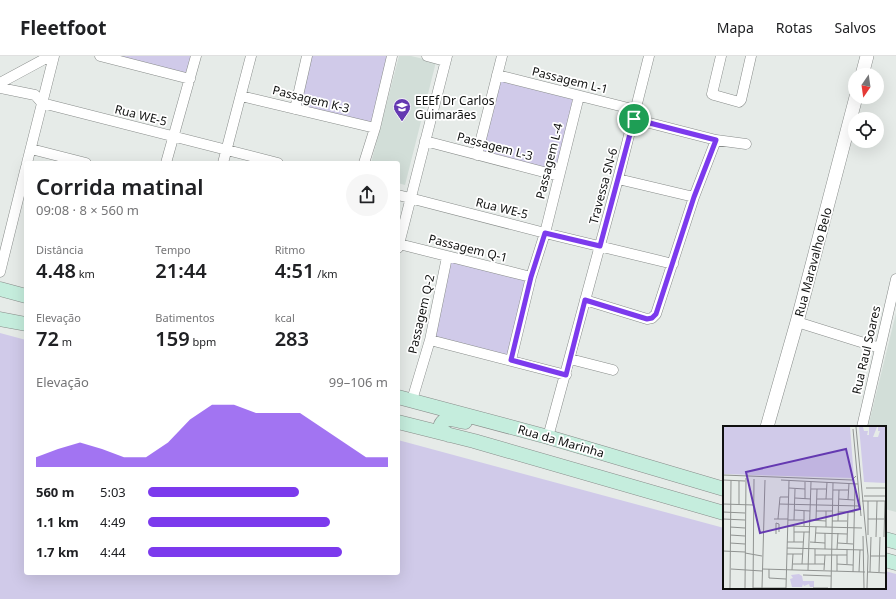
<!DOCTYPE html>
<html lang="pt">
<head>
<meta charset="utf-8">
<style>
	:root { --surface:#fff; --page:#f6f6f6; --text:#202124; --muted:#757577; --line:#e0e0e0; --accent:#7c3aed }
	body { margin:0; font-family:"Noto Sans",sans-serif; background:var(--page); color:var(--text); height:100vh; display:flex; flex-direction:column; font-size:15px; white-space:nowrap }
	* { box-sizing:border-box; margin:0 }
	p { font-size:13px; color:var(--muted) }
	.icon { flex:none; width:22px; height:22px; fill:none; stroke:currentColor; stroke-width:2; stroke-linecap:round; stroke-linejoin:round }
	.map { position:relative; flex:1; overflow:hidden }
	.details { position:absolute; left:24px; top:105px; width:376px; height:414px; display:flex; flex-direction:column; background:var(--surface); border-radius:4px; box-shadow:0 4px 16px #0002 }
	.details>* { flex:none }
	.needle { width:26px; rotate:193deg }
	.buttons { position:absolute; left:848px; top:12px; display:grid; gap:8px }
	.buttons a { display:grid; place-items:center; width:36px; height:36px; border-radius:50%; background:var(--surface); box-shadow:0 4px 16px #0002; font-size:20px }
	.pin { position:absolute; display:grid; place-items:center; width:34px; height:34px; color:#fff; margin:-17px; border:2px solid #fff; border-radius:50%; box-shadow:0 1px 4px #0007 }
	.round { display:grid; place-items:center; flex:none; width:42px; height:42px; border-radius:21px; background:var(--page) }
	.overview { display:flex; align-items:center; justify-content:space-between; height:68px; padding:0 12px }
	h1 { font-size:22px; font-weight:600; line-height:30px }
	.stats { display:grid; grid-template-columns:repeat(3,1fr); gap:6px; height:68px; padding:4px 12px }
	.stats div { display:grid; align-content:center }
	.stats b { font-size:20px; font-weight:600 }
	.stats small { font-size:11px; font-weight:400 }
	.stats p { font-size:11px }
	.chart { height:112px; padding:8px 12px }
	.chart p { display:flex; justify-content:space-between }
	.chart svg { width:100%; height:72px; margin-top:4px; fill:var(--accent); opacity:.7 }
	ul { padding:0 12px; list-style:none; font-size:13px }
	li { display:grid; grid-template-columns:64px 48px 1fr; align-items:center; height:30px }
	li i { height:10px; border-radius:5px; background:var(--accent) }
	header { display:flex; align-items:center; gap:24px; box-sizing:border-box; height:56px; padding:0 20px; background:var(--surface); border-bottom:1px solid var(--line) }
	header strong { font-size:19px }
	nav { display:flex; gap:22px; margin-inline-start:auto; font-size:14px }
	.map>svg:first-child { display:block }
	.built { fill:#d2ded8 }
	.green { fill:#d0cae9 }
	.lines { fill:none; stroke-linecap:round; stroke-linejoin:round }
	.minor-casing { stroke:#888c8a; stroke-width:11 }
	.tertiary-casing { stroke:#888c8a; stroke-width:14 }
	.secondary-casing { stroke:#888c8a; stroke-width:15 }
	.minor { stroke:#fff; stroke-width:10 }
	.tertiary { stroke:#fff; stroke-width:13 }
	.secondary { stroke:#c5eddd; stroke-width:14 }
	.route-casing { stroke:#fff; stroke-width:8 }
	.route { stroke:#7c3aed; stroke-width:5 }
	.labels { text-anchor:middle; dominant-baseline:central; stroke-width:3.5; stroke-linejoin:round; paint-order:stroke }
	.street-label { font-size:12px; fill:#0f100f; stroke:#fff }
	.poi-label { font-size:12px; fill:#0f100f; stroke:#fff; text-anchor:start }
	.inset-road { fill:none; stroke:#909391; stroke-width:1 }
	.view { fill:#6439b1; fill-opacity:0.15; stroke:#6439b1; stroke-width:2 }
	.inset-edge { fill:none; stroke:#0f100f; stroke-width:2 }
</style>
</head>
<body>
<header>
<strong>Fleetfoot</strong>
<nav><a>Mapa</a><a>Rotas</a><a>Salvos</a></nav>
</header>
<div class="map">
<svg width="896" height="543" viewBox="0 0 896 543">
	<rect width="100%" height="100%" fill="#e6ebe8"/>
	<path class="built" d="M399 0H411L436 6 405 129 398 127V107H371Z
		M896 257V456L885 453V371H868Z"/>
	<path class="green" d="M108 0H196L190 23Z
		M307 0H392L375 72 295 53Z
		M497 19 579 40 559 120 477 99Z
		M447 201 531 221 511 304 430 284Z
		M0 277 26 284V517H398V384L724 472V532H885V515L896 518V543H0Z"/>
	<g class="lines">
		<defs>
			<path id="minor" d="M100 0 190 23
				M427 0 445 5
				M721 0 712 38 714 39 739 46 741 44 751 0
				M497 19 636 54
				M0 27 50 0
				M0 32 35 39 42 47 278 107
				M241 40 375 72
				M295 53 307 0
				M634 63 716 84 746 88
				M425 85 559 120
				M31 93 86 107
				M477 99 502 0
				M27 107 54 0
				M166 107 196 0
				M223 107 251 0
				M364 107 375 72 392 0
				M618 123 694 141
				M398 139 545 177 673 208
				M399 188 531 221
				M398 192 447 0
				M0 216 26 111
				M585 244 647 263 652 262 656 258 694 141 716 84
				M797 266 880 292
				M430 284 566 319
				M570 303 613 314
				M511 304 531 221 545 177 579 40
				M412 344 430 284 447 201
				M862 371 896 223
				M548 381 618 123 649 0"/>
			<path id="tertiary" d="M862 19 867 0
				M767 371 797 266 856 41"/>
			<path id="secondary" d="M0 233 26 240
				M0 263 26 268
				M398 341 548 381 724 433
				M398 366 474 385 724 457
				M449 379C446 377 442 375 441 373 439 368 444 364 448 363 453 363 460 365 465 366
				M885 483 896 486
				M885 504 896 507"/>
		</defs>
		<use href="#minor" class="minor-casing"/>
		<use href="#tertiary" class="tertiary-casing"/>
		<use href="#secondary" class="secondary-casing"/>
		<use href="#minor" class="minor"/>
		<use href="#tertiary" class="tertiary"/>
		<use href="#secondary" class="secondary"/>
	</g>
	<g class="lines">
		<defs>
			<path id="route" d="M634 63 716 84 694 141 656 258 652 262 647 263 585 244 566 319 511 304 531 221 545 177 600 190Z"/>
		</defs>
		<use href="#route" class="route-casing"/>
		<use href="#route" class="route"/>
	</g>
	<defs>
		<symbol id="school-pin" viewBox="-11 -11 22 30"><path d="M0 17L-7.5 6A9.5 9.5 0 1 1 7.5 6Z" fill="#6439b1" stroke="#fff"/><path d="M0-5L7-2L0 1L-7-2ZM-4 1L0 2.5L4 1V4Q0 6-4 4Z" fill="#fff"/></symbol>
	</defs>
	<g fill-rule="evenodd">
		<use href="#school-pin" x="392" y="41" width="20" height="27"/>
	</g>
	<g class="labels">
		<g class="street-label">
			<text transform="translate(570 24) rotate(14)">Passagem L-1</text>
			<text transform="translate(311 43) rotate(14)">Passagem K-3</text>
			<text transform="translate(141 59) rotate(14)">Rua WE-5</text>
			<text transform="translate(495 90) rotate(15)">Passagem L-3</text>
			<text transform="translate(549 105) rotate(-76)">Passagem L-4</text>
			<text transform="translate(603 130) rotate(-75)">Travessa SN-6</text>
			<text transform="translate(502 152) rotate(14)">Rua WE-5</text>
			<text transform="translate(468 192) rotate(14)">Passagem Q-1</text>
			<text transform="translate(813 206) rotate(-75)">Rua Maravalho Belo</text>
			<text transform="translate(421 258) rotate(-77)">Passagem Q-2</text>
			<text transform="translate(866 294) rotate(-77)">Rua Raul Soares</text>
			<text transform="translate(561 385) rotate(16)">Rua da Marinha</text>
		</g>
		<g class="poi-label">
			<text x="415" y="44">EEEf Dr Carlos<tspan x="415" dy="14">Guimarães</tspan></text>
		</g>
	</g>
	<g transform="translate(723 370)">
		<rect width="163" height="163" fill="#e6ebe8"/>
		<path d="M0 1H127L131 52 0 48ZM136 1H140L141 5H145L144 9H146V1H154L150 11H155L157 5H155V1H163V57L141 56ZM76 148 79 150 80 155H91V161H87L86 158 81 160 80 158 79 161H69L67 153 70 152 68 149Z" fill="#d0cae9"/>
		<path class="inset-road" d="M133 1 145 130 144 162M130 3 138 90M0 49 129 54 133 50M0 54 22 55M58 54 135 58M16 55V79M66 62 82 63M143 62H163M88 63H103M110 64H125M141 70H163M72 72 88 73M82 73V56M94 73H109M103 73 104 56M116 73 131 74M125 74 126 57M139 75H163M0 78 31 79M56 78 137 80M71 84 87 85M93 85H109M0 86 22 87M115 86H131M0 93 22 94M51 93H65M55 93 57 71H65M145 93H162M65 94H81M71 94 72 63M87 94 103 95M93 94 94 63M109 95H124M115 95 116 64M65 100 139 102M81 100V85M7 101 22 102M103 101V85M71 106H87M93 107 124 108M53 108V97L56 98V106M7 109 22 110M145 109V75M140 110 141 162M153 111 154 75M161 111 162 75M64 116H80M71 116V100M87 116 102 117M7 117 22 118M92 117 93 101M115 117 130 118M124 117 125 86M64 122 140 124M102 123V107M114 123 115 107M0 125 22 126M22 127 39 130M64 128H80M92 129H124M147 130H163M70 138H102M79 138 81 106M92 138V123M114 138 130 139M124 138V123M8 143 39 145M39 143 142 146M46 143V152L63 153M69 144 70 128M85 144 88 56M101 144 102 129M114 145V129M130 146 132 58M136 146 137 124M145 146 163 147M147 146 148 111M156 146 157 111M80 149 108 150M7 162 8 54M22 162 23 52M30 162 31 53M30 162H63M39 162 42 54M63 162 66 55M90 162H105M108 162 110 57"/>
		<path class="view" d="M123 23 137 83 37 107 23 46Z"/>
		<rect width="163" height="163" class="inset-edge"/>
	</g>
</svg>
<div class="buttons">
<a><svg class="needle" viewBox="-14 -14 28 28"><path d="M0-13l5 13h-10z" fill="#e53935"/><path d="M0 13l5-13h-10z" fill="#757577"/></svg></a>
<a><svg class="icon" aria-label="locate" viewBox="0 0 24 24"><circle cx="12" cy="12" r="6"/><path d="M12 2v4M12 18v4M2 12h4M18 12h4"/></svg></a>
</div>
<div class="pin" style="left:634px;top:63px;background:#1e9e55"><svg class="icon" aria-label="arrive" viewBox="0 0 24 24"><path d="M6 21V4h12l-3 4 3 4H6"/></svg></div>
<section class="details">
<div class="overview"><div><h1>Corrida matinal</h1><p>09:08 · 8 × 560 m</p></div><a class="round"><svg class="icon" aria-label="share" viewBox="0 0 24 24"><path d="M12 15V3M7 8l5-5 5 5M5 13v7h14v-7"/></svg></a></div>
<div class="stats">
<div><p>Distância</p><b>4.48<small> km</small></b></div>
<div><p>Tempo</p><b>21:44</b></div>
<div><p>Ritmo</p><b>4:51<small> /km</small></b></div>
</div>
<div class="stats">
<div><p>Elevação</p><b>72<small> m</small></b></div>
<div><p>Batimentos</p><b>159<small> bpm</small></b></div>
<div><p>kcal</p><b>283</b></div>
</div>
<div class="chart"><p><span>Elevação</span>99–106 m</p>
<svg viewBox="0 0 160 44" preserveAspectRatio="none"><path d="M0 44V38L10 33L20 29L30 33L40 38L50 38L60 29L70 15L80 6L90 6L100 11L110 11L120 11L130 20L140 29L150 38L160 38V44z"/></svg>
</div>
<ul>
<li><b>560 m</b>5:03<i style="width:63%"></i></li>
<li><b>1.1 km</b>4:49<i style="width:76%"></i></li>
<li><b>1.7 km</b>4:44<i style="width:81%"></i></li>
</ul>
</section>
</div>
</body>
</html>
